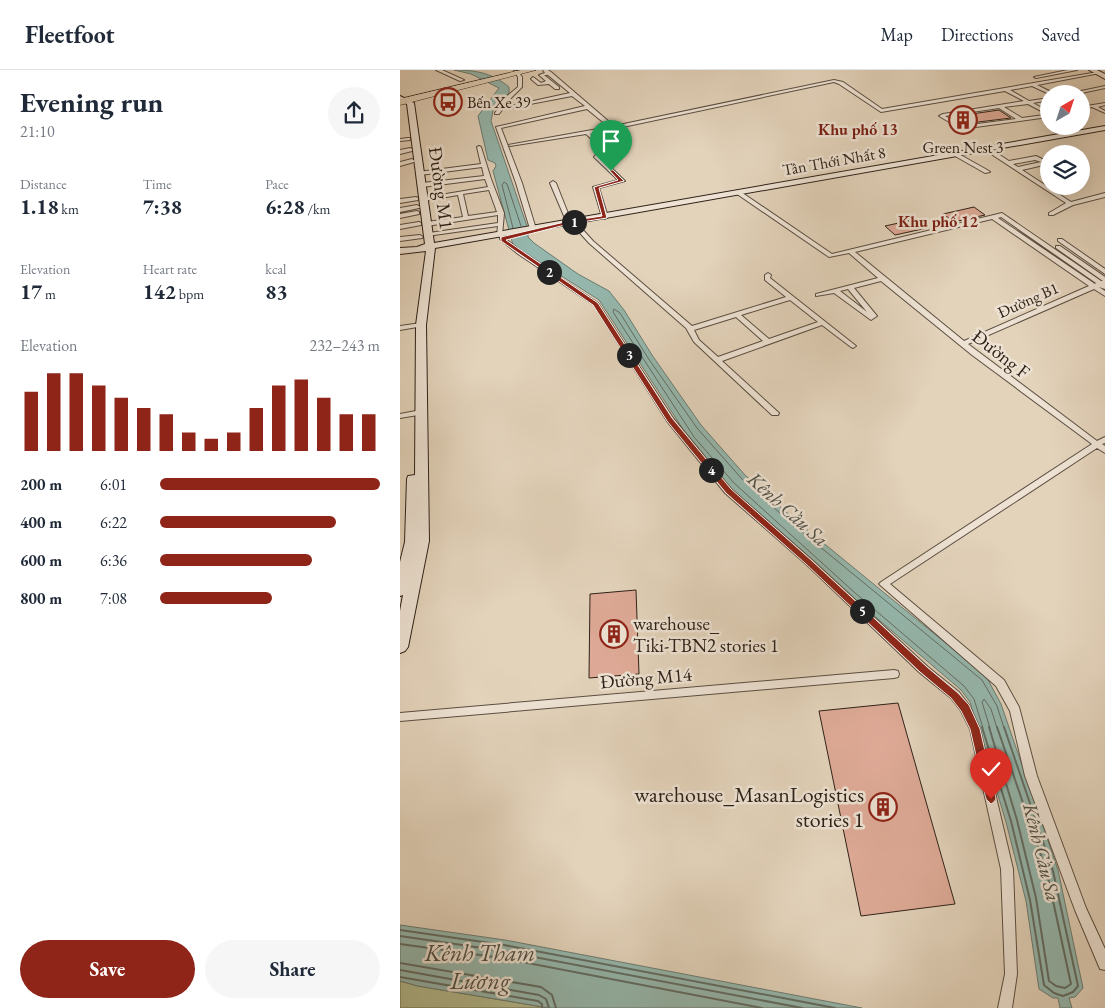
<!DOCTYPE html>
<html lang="en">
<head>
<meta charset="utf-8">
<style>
	:root { --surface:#fff; --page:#f6f6f7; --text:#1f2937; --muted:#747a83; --line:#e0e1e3; --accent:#8f2418 }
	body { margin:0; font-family:"EB Garamond",serif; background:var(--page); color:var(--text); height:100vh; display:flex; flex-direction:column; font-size:19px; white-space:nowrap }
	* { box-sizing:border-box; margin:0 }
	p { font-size:16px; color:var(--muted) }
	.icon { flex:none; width:28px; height:28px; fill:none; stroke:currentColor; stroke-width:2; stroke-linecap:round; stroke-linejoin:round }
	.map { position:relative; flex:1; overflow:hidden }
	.drawer { display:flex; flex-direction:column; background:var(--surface); width:400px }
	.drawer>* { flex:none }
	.needle { width:32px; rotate:39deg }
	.fabs { position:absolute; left:640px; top:15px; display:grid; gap:10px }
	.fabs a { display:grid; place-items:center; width:50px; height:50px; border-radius:50%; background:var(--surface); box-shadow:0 5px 20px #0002; font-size:25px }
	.pin { position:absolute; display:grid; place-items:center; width:42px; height:42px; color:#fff; margin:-51px -21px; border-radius:50% 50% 50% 0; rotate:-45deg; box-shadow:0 0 5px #0007 }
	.pin .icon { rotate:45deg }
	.km { position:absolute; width:25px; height:25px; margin:-12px; border-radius:50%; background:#222; color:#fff; font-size:14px; line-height:25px; text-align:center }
	.round { display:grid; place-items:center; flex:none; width:52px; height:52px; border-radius:26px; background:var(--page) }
	.overview { display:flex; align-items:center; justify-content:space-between; height:85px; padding:0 20px }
	h1 { font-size:28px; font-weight:700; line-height:38px }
	.metrics { display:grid; grid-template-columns:repeat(3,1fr); gap:8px; height:85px; padding:5px 20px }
	.metrics div { display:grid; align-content:center }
	.metrics b { font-size:21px; font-weight:700 }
	.metrics small { font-size:14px; font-weight:400 }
	.metrics p { font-size:14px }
	.chart { height:140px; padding:10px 20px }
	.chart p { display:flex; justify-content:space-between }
	.chart svg { width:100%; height:90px; margin-top:5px; stroke:var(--accent); stroke-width:6 }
	.cta { display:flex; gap:10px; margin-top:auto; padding:10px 20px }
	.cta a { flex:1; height:58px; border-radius:30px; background:var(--accent); color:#fff; font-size:20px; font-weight:700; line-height:58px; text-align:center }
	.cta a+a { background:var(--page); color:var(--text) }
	ul { padding:0 20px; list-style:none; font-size:16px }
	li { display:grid; grid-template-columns:80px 60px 1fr; align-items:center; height:38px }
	li i { height:12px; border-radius:6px; background:var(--accent) }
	header { display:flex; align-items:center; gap:30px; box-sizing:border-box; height:70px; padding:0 25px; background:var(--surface); border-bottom:1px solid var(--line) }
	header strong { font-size:24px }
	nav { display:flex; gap:28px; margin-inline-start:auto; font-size:18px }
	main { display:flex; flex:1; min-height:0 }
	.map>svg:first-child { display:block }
	.green { fill:#b3bc90; stroke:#706e54 }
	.water { fill:#95b8ae; stroke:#6c7c72 }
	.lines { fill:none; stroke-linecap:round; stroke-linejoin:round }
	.shore-far1 { stroke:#626c63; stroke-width:1 }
	.shore { stroke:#626c63; stroke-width:2 }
	.building { fill:#deaa97; stroke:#2e2118 }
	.street-casing { stroke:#5b4e41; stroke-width:2 }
	.secondary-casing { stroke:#2e2118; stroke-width:2 }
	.highway-casing { stroke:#2e2118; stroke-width:1 }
	.street { fill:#ede2d3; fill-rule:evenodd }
	.secondary { fill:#ede2d3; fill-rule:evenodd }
	.highway { fill:#e3d3bb; fill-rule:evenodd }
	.route { fill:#8f2418; stroke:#fff }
	.labels { text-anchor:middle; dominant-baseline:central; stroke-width:5; stroke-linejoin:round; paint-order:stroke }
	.far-poi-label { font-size:16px; fill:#2e2118; stroke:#ede2d3; text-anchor:start }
	.far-neighbourhood-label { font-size:16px; font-weight:bold; fill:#7a1f14; stroke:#ede2d3 }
	.far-street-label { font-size:16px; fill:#2e2118; stroke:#ede2d3 }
	.street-label { font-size:19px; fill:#2e2118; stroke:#ede2d3 }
	.poi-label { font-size:19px; fill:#2e2118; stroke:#ede2d3; text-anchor:start }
	.water-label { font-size:20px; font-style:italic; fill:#4d4e45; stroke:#ede2d3 }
	.near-poi-label { font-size:22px; fill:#2e2118; stroke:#ede2d3; text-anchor:end }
	.near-water-label { font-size:24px; font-style:italic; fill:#4d4e45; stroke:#ede2d3 }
</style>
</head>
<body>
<header>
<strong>Fleetfoot</strong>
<nav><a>Map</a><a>Directions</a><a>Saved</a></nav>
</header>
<main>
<section class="drawer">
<div class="overview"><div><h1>Evening run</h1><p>21:10</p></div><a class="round"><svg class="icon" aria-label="share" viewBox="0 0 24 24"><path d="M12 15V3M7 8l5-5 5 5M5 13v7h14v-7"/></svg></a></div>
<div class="metrics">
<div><p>Distance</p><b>1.18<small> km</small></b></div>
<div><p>Time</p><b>7:38</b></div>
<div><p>Pace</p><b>6:28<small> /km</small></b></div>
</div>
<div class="metrics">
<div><p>Elevation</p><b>17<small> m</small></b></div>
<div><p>Heart rate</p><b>142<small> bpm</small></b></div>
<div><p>kcal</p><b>83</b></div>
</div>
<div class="chart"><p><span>Elevation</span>232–243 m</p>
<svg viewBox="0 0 160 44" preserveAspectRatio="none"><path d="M5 44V15M15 44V6M25 44V6M35 44V12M45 44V18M55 44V23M65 44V26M75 44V35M85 44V38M95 44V35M105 44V23M115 44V12M125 44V9M135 44V18M145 44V26M155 44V26"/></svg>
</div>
<ul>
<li><b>200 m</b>6:01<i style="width:100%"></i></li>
<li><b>400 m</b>6:22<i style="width:80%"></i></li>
<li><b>600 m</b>6:36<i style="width:69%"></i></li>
<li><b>800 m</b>7:08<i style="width:51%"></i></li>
</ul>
<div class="cta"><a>Save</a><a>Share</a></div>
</section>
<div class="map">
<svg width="705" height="938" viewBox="0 0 705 938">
	<rect width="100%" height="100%" fill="#e3d3bb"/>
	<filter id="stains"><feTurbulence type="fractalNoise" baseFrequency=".004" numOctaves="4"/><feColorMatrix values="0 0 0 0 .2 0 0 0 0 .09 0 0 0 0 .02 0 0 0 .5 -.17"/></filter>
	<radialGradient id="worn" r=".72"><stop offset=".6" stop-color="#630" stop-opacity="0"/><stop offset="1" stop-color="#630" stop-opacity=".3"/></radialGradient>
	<path class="green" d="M0 911 18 916 149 938H0Z"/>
	<path class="water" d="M54 0C76 0 92 3 109 17V24L93 41 91 51 128 159V167L134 173 178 204 209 221 224 240 252 285 301 355 345 405 394 449 586 606 601 634 658 800 683 918 675 927 669 928 672 938H660L658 928H653L639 919 626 831 606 752 570 632 561 620 451 526 330 417 290 370 199 230 113 175 93 101 96 96 95 93 88 90 78 46 99 18 71 4Z
		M0 855 105 870 462 938H149L18 916 0 911Z"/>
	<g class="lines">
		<path class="shore-far1" d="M113 158 102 115 104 112 107 114 121 156
			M583 658 574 629 564 616 454 522 334 413 294 367 213 242 214 239 220 243 248 288 297 358 342 409 391 453 582 610 597 636 604 658
			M590 658 582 632 584 629 591 639 597 658"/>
		<path class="shore" d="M582 657 611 751 630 830 644 915 654 923 663 926 673 922 678 916 653 801 604 657
			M589 657 617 750 636 828 649 911 656 916 665 918 671 914 647 803 597 657
			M0 860 104 875 435 938
			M0 866 103 881 402 938
			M0 874 102 888 362 938
			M0 893 141 917 152 925 156 938
			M0 900 139 925 146 929 149 938
			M0 907 138 931 142 934V938"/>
	</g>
	<path class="building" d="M599 40 611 48 562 54 551 47Z
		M574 137 585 145 554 152 543 144Z
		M517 149 527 158 495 165 485 156Z
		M236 520 239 604 189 608 190 524Z
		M498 633 555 834 461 846 419 641Z"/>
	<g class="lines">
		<defs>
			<path id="street" d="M36 0H42L64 10 60 11Z
				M143 0H148L151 2 214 56 434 10 443 12 482 39 698 2 700 3 637 15 649 21 647 23 632 16 610 20 629 31 649 28V30L633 33 649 42 648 47 561 59 539 46 543 44 624 31 605 21 481 42 439 14 434 12 190 64 204 75 206 80 200 87 225 111 199 118 208 147 205 149 202 147 193 117 218 110 195 88 194 87 200 80V77L186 64 110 76 108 75 209 57 187 39 101 58 122 113 136 159 133 161 130 159 116 113 96 57 185 36 172 26 104 39V37H106L170 23 148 5H144L159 17V19H155L149 14 138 15 131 9 133 7 141 13 146 11 139 5 145 3ZM628 34 645 43 644 45 622 48 604 37ZM599 38 616 49 562 56 545 46Z
				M668 0H677L636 8 634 7Z
				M114 1H118L122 7V17L110 29 99 44H95V43L106 27 118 17V7Z
				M705 16V18L677 24H667Z
				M705 33V35L698 37 705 41V43L692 37 681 39V37Z
				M8 68H10V70L0 71V69Z
				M79 76 81 77 91 109 104 143 102 166 122 182 198 233 273 348 331 419 412 490 528 597 559 622 569 635 580 659 613 799 617 904 612 938H598L605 904 601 799 570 659 561 641 551 628 520 603 406 494 325 423 267 351 194 235 118 184 100 169V167L97 165 98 156 27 166V164L29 163 98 153V145L27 156 24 154 27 152 63 147 58 125 24 131 22 130V128L88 117 85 109 22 117 19 115 22 113 84 106 82 97 20 105 18 104V102L81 94 77 77ZM89 120 97 142 68 146 63 124Z
				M10 78 12 79V81L0 84V80Z
				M585 78H589L609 91 636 86 648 92V94L622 100 671 132 705 123V127L673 135 653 145H649V143L666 133 585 80ZM635 90 641 92 618 97 613 94Z
				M557 83 589 101 590 102 585 103 555 86V84Z
				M12 89 15 91 14 92 0 96V92Z
				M153 111 156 113 171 151H175L193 171 292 256 386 227 365 210V205L368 203 371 205 370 208 456 276 453 278 451 277 422 255 322 291 379 343 378 345H372L294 272 286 258 189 173 171 153H167L150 113ZM390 230 418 252 369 269 341 245ZM336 247 363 271 318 287 299 270 294 260Z
				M337 122H341L432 184 602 143 701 211H703L656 178V176H660L705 207V219L699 217 705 221V226L694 219 568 274 697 371 705 367V373L702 374 705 376V383L697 378 490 514 604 610 619 637 637 706 686 838 705 879V900L700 899 675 840 625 706 610 641 596 616 479 514 481 512 692 374 572 285 481 211 454 218 477 246 471 250 434 223 416 226V224L478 208 449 183 429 187 337 124ZM601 147 696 213 695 214 598 148ZM592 149 689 216 564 271 455 182ZM448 219 467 242 440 221Z
				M16 127 18 128V130L0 133V129Z
				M17 135 20 137 19 138 0 142V138Z
				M17 141 19 142V144L0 148V144Z
				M19 152 21 153V155L0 159V155Z
				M20 165 23 167 22 168 0 171V167Z
				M658 169H662L705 199V204L658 171Z
				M21 253 24 255 23 256 0 260V256Z
				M21 340H24L25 342 24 344 0 348V344Z
				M494 600 498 601 499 604 498 607 494 608 0 651V643Z"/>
			<path id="secondary" d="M689 0H697L705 4V9Z
				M0 26 14 33 34 173 705 56V60L35 178 26 255 29 471 8 577 5 581 0 583V541L3 525 0 526V492L5 472 7 409 8 406 15 405 16 255 26 181 0 184V178L17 177 25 174 7 34 0 31Z"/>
			<path id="highway" d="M121 0H136L0 35V29Z"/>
		</defs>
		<use href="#street" class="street-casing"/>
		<use href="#secondary" class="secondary-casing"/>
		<use href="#highway" class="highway-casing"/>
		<use href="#street" class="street"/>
		<use href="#secondary" class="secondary"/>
		<use href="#highway" class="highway"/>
	</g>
	<path class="route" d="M209 100H213L224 111 199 118 207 148 169 154 106 170 198 233 272 348 331 419 411 490 527 597 558 623 569 635 580 659 596 729 594 732 591 734 586 729 570 659 561 641 551 628 520 602 406 494 326 423 267 351 193 235 101 171V167L169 151 202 146 194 117 218 110Z"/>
	<defs>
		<symbol id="bus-ring" viewBox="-11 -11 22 22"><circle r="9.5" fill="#ede2d3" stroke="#8f2418" stroke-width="1.5"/><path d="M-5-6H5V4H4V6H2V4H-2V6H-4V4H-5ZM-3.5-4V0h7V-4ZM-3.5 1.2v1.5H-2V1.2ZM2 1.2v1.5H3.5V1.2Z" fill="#8f2418"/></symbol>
		<symbol id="building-ring" viewBox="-11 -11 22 22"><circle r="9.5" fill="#ede2d3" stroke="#8f2418" stroke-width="1.5"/><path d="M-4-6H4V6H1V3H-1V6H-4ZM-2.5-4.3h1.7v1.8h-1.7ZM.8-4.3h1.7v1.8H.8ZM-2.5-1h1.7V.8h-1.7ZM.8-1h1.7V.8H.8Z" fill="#8f2418"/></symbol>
	</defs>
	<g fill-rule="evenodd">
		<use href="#bus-ring" x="32" y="16" width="32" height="32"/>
		<use href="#building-ring" x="547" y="34" width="32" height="32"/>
		<use href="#building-ring" x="198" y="548" width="32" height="32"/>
		<use href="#building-ring" x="467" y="721" width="32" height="32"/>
	</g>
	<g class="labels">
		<g class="far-poi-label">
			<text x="67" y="32">Bến Xe 39</text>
			<text x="563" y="77" text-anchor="middle">Green Nest 3</text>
		</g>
		<g class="far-neighbourhood-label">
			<text x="458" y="59">Khu phố 13</text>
			<text x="538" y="151">Khu phố 12</text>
		</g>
		<g class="far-street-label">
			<text transform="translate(434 91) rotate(-10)">Tân Thới Nhất 8</text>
			<text transform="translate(628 230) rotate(-24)">Đường B1</text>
		</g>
		<g class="street-label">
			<text transform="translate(41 118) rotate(82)">Đường M1</text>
			<text transform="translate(601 284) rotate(38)">Đường F</text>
			<text transform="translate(246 608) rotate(-5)">Đường M14</text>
		</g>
		<g class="poi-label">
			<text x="233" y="553">warehouse_<tspan x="233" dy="22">Tiki-TBN2 stories 1</tspan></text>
		</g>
		<g class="water-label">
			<text transform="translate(388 439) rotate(42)">Kênh Cầu Sa</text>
			<text transform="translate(642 782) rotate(76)">Kênh Cầu Sa</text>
		</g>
		<g class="near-poi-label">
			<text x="464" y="724">warehouse_MasanLogistics<tspan x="464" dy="25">stories 1</tspan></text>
		</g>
		<g class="near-water-label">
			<text x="80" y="882">Kênh Tham<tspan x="80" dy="28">Lương</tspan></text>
		</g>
	</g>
	<rect width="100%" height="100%" filter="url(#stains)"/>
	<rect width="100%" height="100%" fill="url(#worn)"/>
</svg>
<div class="fabs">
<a><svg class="needle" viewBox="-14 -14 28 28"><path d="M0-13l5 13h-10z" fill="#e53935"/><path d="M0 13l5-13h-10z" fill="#747a83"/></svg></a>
<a><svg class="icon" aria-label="layers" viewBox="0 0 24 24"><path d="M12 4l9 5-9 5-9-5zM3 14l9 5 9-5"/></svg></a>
</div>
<div class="pin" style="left:211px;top:101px;background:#1e9e55"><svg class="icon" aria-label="arrive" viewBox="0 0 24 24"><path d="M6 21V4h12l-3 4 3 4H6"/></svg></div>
<div class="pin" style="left:591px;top:729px;background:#d93025"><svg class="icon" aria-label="check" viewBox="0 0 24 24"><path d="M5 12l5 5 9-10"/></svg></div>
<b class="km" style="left:174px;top:152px">1</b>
<b class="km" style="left:149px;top:202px">2</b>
<b class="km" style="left:229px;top:285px">3</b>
<b class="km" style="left:311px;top:400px">4</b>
<b class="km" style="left:462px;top:541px">5</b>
</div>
</main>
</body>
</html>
